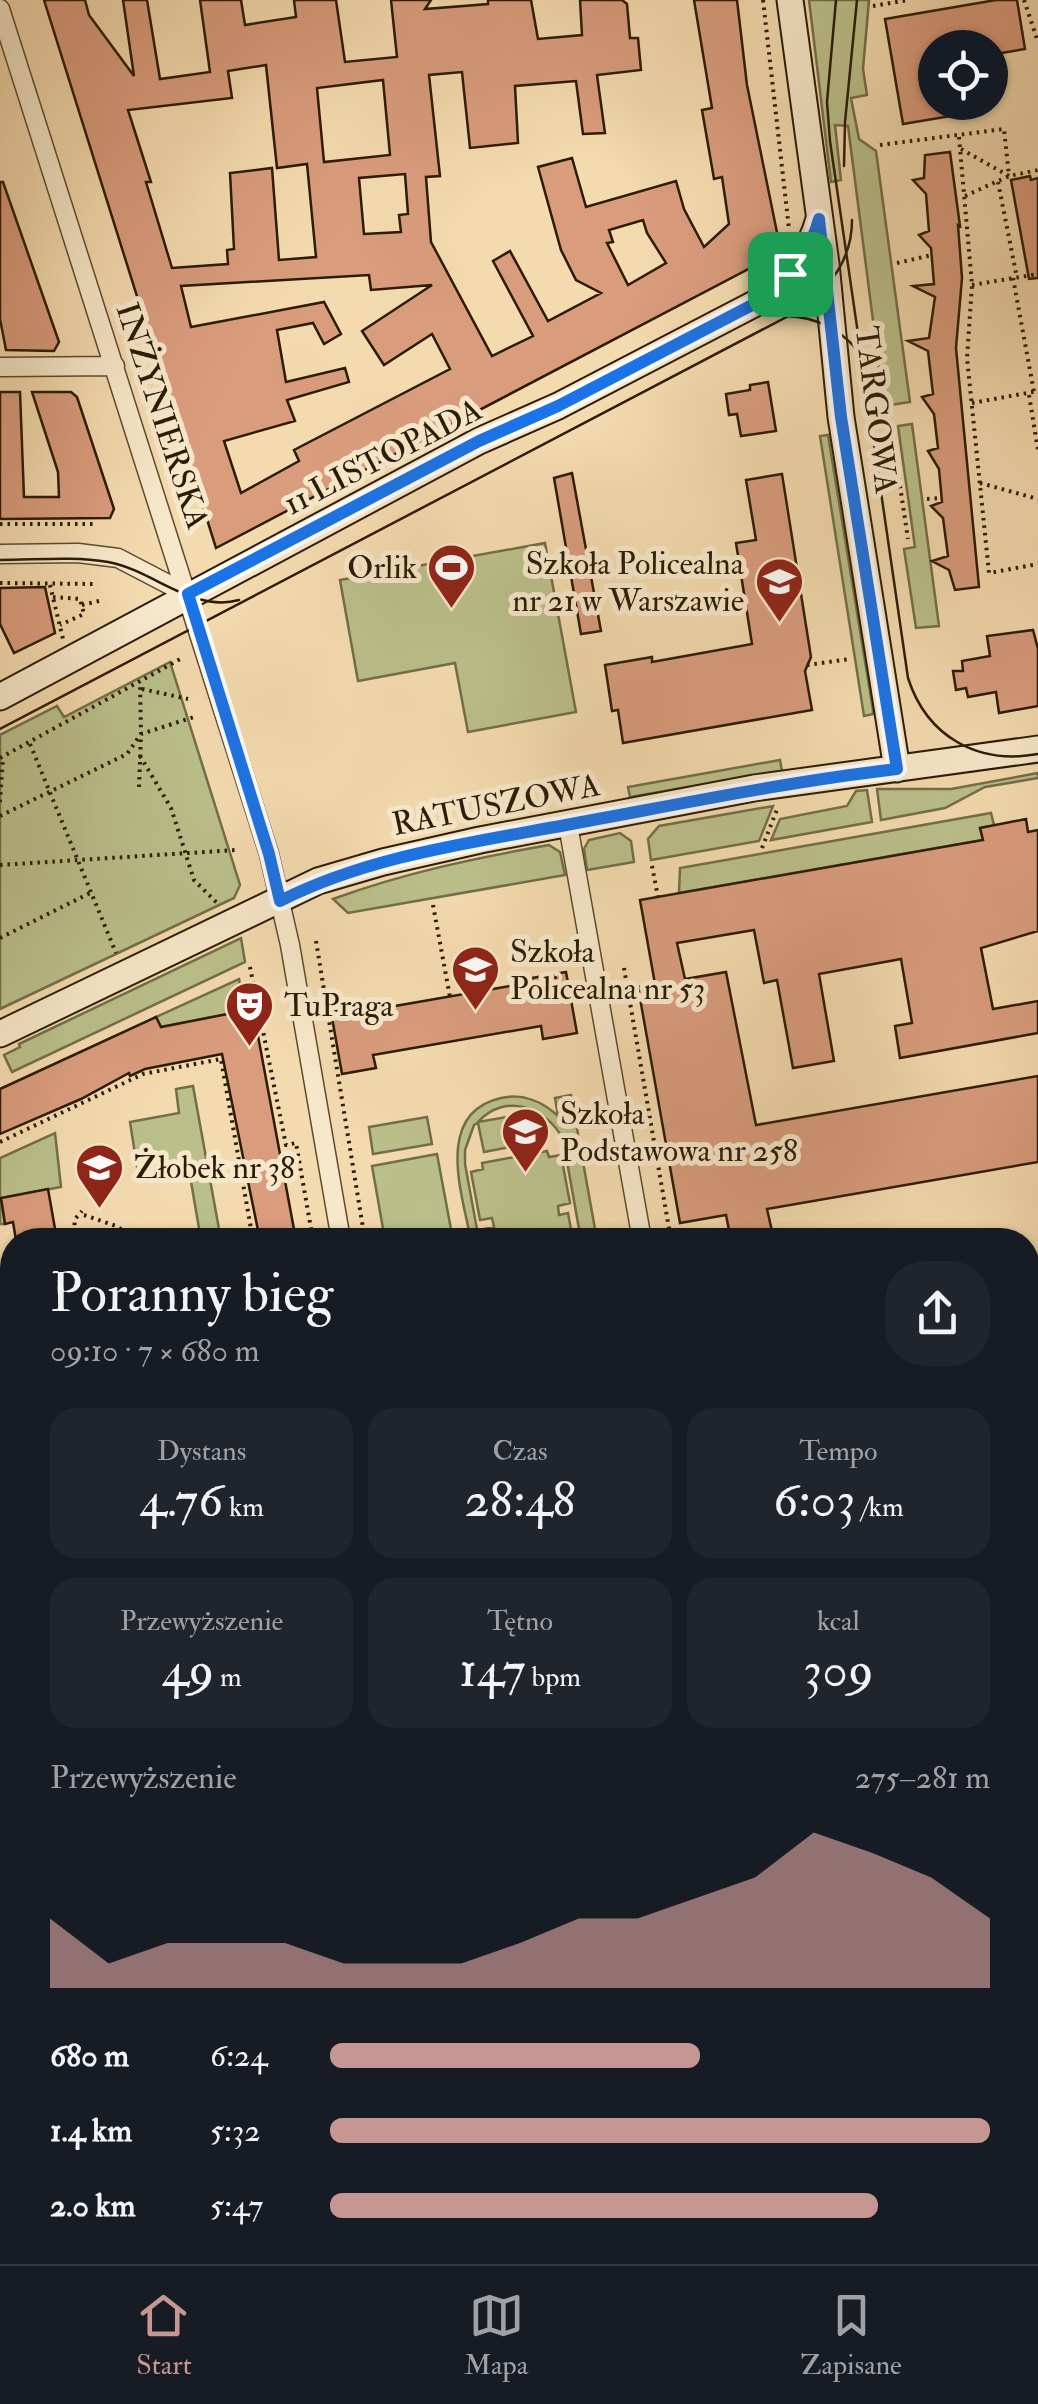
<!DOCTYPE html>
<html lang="pl">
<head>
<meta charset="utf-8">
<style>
	:root { --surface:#171b24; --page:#20242c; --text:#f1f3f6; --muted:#9ea1a6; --line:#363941; --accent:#c59692 }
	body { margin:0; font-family:"IM FELL Double Pica",serif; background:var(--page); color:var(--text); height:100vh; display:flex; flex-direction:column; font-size:38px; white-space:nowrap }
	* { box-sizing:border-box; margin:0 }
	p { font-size:32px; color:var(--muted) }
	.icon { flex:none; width:55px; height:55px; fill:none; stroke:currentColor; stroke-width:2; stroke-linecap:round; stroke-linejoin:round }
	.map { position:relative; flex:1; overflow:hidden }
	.side { position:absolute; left:0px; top:1228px; width:1040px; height:1038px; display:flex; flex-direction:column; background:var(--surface); border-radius:40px 40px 0 0; box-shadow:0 2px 8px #0004 }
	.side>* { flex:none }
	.fabs { position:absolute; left:918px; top:30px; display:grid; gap:20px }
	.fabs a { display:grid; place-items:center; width:90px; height:90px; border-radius:50%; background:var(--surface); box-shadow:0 2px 8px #0004; font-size:50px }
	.pin { position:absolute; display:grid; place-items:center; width:85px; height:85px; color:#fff; margin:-42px; border-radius:20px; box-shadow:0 5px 15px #0006 }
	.round { display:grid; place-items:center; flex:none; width:105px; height:105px; border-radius:40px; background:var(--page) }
	.headline { display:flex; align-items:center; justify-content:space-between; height:170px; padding:0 50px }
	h1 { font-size:55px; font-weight:600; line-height:75px }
	.figures { display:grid; grid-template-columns:repeat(3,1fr); gap:15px; height:170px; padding:10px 50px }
	.figures div { display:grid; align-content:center; border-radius:25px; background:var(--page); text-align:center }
	.figures b { font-size:50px; font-weight:600 }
	.figures small { font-size:28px; font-weight:400 }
	.figures p { font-size:28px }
	.chart { height:280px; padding:20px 50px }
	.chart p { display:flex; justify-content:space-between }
	.chart svg { width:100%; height:180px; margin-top:10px; fill:var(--accent); opacity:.7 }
	ul { padding:0 50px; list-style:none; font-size:32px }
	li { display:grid; grid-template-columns:160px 120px 1fr; align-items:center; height:75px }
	li i { height:25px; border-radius:12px; background:var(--accent) }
	.menu { display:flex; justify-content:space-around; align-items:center; height:140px; border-top:2px solid var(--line); background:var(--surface); font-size:28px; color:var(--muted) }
	.menu a { display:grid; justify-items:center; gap:5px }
	.menu .current { color:var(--accent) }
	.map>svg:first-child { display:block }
	.green { fill:#bbc08b; stroke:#736e48; stroke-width:2.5 }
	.building { fill:#d99c7d; stroke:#2b1b05; stroke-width:2.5; fill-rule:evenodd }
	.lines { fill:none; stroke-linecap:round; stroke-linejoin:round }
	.street-casing { stroke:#5d4b30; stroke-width:21 }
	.secondary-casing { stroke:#2b1b05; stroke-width:29 }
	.path { stroke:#2b1b05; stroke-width:4; stroke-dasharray:2.5 5; stroke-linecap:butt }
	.street { stroke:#f8e8cb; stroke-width:18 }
	.secondary { stroke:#f8e8cb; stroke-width:25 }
	.tram { stroke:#2b1b05; stroke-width:2.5 }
	.route-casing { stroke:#fff; stroke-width:20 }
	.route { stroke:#1a73e8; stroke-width:12 }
	.labels { text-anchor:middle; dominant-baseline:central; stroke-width:10; stroke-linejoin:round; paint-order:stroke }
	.street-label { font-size:32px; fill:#2b1b05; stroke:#f8e8cb }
	.poi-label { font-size:32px; fill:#2b1b05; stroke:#f8e8cb; text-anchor:start }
</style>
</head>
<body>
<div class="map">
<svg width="1038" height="2264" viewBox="0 0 1038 2264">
	<rect width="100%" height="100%" fill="#f4dbaf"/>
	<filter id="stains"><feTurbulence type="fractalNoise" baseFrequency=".002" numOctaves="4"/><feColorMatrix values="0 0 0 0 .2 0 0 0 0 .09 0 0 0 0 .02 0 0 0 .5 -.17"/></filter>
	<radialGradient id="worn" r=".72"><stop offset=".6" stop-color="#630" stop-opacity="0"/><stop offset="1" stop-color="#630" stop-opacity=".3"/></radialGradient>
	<path class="green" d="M809 0H869L863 69 867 95 851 98 859 139 876 151 910 402 884 406 848 126 835 125 841 180 831 182Z
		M912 424 939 626 916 628 904 549 915 547 898 426Z
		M828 435 873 710V714L864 716 820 436Z
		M545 543 576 712 468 732 455 663 358 681 340 580Z
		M170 662 240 885 234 898 0 1009V735L57 706 64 717Z
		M780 760 782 771 630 797 628 787Z
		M1038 773V778L985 787 945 808 881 820 877 789H951Z
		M867 790 872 822 771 840 780 819 847 806 856 791Z
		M773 806 759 841 651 860 648 839 659 826Z
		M991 813 994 825 981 828 983 840 679 893 680 868Z
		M620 833 631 841 634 862 587 870 584 849 589 840Z
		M549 845 560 852 565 875 348 913 333 899C404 873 475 858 549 845Z
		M241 938 245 962 12 1072 4 1055 20 1047 19 1044Z
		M239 979 244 1011 161 1027 156 1017Z
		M193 1086 221 1240H201L188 1164 138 1173 130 1122 179 1113 176 1089Z
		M571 1095 597 1240H581L563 1139C546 1107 505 1092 478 1122L537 1112 542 1141 484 1152 478 1123 474 1125 465 1150V1164L479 1240H471C462 1194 434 1113 501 1098 523 1093 543 1102 558 1116L555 1098Z
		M427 1117 432 1144 373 1154 369 1127Z
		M55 1133 61 1187 1 1198 5 1224H0V1158Z
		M547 1151 549 1157 561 1155 570 1203 558 1206 559 1215 568 1213 573 1240H486L484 1229 494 1227 492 1218 480 1220 471 1172 483 1169 482 1163Z
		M437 1154 453 1240H385L372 1166Z
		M1028 1933 1038 1936V2036L1028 2034Z"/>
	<path class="building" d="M44 0H85L89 15 134 76 123 0H147L160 79 210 72 200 0H241L245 25 296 17 294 0H336L345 62 397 57 391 0H431L425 9 488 4V0H531L538 39 582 35 580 0H622L627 4 630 38H638L641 70 597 75 605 133 583 134 576 81 515 86 518 143 470 148 462 72 429 75 440 176 426 177 431 242 492 356 533 336 493 261 510 251 548 321 601 293 576 280 561 250 538 167 572 158 586 207 676 181 684 209 704 247 729 224 722 177 714 179 702 110 712 108 694 0H737L747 85 781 252 216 548ZM266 65 277 168 307 164 316 257 279 260 272 168 230 173 234 249 227 250 228 264 172 268 146 182H151L128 110 232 98 228 71ZM383 80 390 155 324 162 317 88ZM405 174 408 214 399 215 401 232 364 234 359 178ZM643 220 647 233 666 263 628 285 607 243 613 242 609 230ZM369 275 371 290 432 285 362 331 384 365 432 334 450 369 294 450 299 461 241 493 224 441 295 421 287 400 349 382 345 368 286 382 277 330 313 323 324 344 341 334 324 302 191 327 181 286Z
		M996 0H1017L1025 49 990 55V48H935V102H975V112L903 124 885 19Z
		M950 152 960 226 958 225 962 278 956 348 979 587 955 590 949 570 932 561 948 556 943 518 931 506 942 502 939 469 928 451 938 448 934 414 922 397 933 394 928 351 908 341 929 338 935 297 913 286 934 284 931 248 919 235 929 231 926 194 913 180 924 178 925 155Z
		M1030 176 1031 180 1038 178V278L1029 279 1011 180Z
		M0 182H3L59 342 54 351 6 350 0 319Z
		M768 382 776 431 741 436 737 414 729 415 726 394 750 390V385Z
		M0 392H20L24 497H59L58 472 32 392H71L77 397 114 509 110 518 0 519Z
		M572 473 601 631 581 634 554 478Z
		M782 474 811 657 805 671 812 710 623 743 618 710 612 711 605 665 652 657V662L752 644 736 543 756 540 746 480Z
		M45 587 55 633 14 653 0 624V588Z
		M1033 630 1038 649V706L999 713 996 692 968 697 966 688 956 690 953 671H963L962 661 990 656 987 636Z
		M1026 819 1028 832 1038 830V931L981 948 993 1009 1038 1001V1033L900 1058 895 1026 912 1023 901 959 819 974 834 1061 793 1068 777 980 764 983 754 930 677 943 685 979 726 972 756 1125 1038 1076V1162L767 1209 774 1240H731L726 1215 680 1223 638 987 655 984 640 900 983 840 980 828Z
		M566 972 577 1033 543 1039 541 1026 373 1055 376 1068 342 1074 331 1012 365 1007 366 1011 533 982 532 978Z
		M253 1009 296 1240H260L222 1054 145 1069 130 1076 129 1073 81 1099 0 1134V1089L156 1017 161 1027Z
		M48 1189 57 1240H16L13 1222 5 1224 1 1198Z"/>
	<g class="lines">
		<defs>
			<path id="street" d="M0 9 269 854 290 945 341 1240
				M0 367 115 366
				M0 554 78 553 118 558 187 594
				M568 825 642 1240
				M1028 1396 1038 1394
				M0 1576 12 1574
				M1028 1862 1038 1860
				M1028 2120 1038 2118
				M0 2131 12 2129
				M0 2212 12 2210
				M200 2252 202 2264
				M522 2252 524 2264"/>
			<path id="secondary" d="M790 0 826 264 841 417 897 769
				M0 697 479 441 558 406 756 303C785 284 810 253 819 219
				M0 1034 318 881 383 862 480 840 754 788 1038 749"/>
		</defs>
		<use href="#street" class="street-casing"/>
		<use href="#secondary" class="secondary-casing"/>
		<path class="path" d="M763 0 789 229
			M1024 0 1038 42
			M873 6 908 0
			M959 137 972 285 967 358 989 573 1038 564
			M880 145 1004 129 1009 176
			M961 149 1009 176
			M998 182 1017 278
			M965 196 1009 176 1038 170
			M897 263 932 255
			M1013 278 1034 392
			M972 285 1038 274
			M1029 395 1038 450
			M972 403 1038 391
			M890 419 908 539
			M980 483 1038 499
			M927 499 942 498
			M0 524H96
			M0 583 97 584
			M50 585 63 639
			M53 597 80 599 84 614 60 625
			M82 605 99 601
			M807 665 850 659
			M142 689 188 699
			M30 744 116 953
			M140 756 171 808 194 880 218 904
			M0 758 184 657
			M139 787 141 734 194 717
			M0 802 3 757
			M0 816 127 754 141 734 140 682
			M762 848 778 807
			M0 865 236 850
			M652 866 658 897
			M433 905 450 997
			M0 938 90 893
			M316 941 365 1240
			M250 967 286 1145 296 1143 313 1240
			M624 968 671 1240
			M0 1142 143 1074 221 1059 253 1240
			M84 1215 116 1226 137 1240
			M73 1240 75 1219 82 1211
			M0 1271 12 1342
			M0 1328H2
			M1028 1364 1038 1362
			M0 1448 12 1446
			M1028 1496 1038 1495
			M0 1539 12 1537
			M1028 1583 1038 1582
			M1 1595 9 1650
			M0 1651 12 1649
			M1028 1683 1038 1681
			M1028 1688 1038 1743
			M1028 1825 1038 1823
			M0 1858 12 1860
			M1028 1930 1038 1928
			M0 1953 12 1951
			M0 2032 12 2030
			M1028 2041 1038 2046
			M1028 2166 1038 2165
			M0 2186 12 2184
			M468 2252 470 2264
			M613 2252 614 2257"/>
		<use href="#street" class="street"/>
		<use href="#secondary" class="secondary"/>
		<path class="tram" d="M836 0 827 102 830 141 908 678C927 737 978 765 1038 754
			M844 166 845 122 857 0
			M786 316C818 317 843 330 862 356
			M0 560C35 560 73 556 108 562 153 570 192 613 239 600
			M0 729 796 312C829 290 852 261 852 220"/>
	</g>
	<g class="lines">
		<defs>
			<path id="route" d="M819 219 841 417 897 769C785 782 676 805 566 825 469 843 369 856 280 901L269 854 188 594 479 441 558 406 756 303C786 284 810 253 819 219Z"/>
		</defs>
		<use href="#route" class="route-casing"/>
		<use href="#route" class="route"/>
	</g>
	<defs>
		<symbol id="stadium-pin" viewBox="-11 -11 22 30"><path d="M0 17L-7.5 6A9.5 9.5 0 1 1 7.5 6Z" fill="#8f2418" stroke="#f8e8cb"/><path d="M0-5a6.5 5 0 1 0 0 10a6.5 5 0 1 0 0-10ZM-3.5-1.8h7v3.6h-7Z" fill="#fff"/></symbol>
		<symbol id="university-pin" viewBox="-11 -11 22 30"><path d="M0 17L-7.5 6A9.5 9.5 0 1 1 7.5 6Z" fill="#8f2418" stroke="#f8e8cb"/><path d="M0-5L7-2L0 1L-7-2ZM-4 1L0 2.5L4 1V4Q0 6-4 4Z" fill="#fff"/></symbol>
		<symbol id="theatre-pin" viewBox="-11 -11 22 30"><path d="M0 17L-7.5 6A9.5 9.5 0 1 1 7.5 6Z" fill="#8f2418" stroke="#f8e8cb"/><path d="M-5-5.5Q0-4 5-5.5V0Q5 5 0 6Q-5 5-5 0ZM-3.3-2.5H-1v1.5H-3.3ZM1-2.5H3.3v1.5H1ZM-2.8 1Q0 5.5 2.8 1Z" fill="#fff"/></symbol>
		<symbol id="school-pin" viewBox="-11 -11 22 30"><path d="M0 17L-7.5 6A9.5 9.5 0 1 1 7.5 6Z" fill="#8f2418" stroke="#f8e8cb"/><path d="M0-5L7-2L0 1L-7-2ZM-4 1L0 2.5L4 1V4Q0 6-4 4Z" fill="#fff"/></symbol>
	</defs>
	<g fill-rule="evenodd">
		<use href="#stadium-pin" x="424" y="540" width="55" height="75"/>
		<use href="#university-pin" x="752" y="554" width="55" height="75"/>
		<use href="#university-pin" x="448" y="942" width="55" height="75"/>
		<use href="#theatre-pin" x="222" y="978" width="55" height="75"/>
		<use href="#school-pin" x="498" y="1104" width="55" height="75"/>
		<use href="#school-pin" x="72" y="1140" width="55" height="75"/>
	</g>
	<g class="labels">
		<g class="street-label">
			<text transform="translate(876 410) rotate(83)">TARGOWA</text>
			<text transform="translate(162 416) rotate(72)">INŻYNIERSKA</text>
			<text transform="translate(383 457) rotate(-27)">11 LISTOPADA</text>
			<text transform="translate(496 805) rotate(-11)">RATUSZOWA</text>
		</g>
		<g class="poi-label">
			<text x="744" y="564" text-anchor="end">Szkoła Policealna<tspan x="744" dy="37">nr 21 w Warszawie</tspan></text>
			<text x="417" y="568" text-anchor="end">Orlik</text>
			<text x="510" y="952">Szkoła<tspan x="510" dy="37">Policealna nr 53</tspan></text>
			<text x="284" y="1006">TuPraga</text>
			<text x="560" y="1114">Szkoła<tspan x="560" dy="37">Podstawowa nr 258</tspan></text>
			<text x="134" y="1168">Żłobek nr 38</text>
		</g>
	</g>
	<rect width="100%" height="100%" filter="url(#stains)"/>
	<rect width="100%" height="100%" fill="url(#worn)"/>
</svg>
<div class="fabs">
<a><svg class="icon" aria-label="locate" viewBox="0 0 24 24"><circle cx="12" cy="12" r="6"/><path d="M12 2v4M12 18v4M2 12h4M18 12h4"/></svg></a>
</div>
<div class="pin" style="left:790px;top:274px;background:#1e9e55"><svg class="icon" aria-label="arrive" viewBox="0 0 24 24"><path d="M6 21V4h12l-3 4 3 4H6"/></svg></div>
<section class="side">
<div class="headline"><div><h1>Poranny bieg</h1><p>09:10 · 7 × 680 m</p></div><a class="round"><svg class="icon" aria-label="share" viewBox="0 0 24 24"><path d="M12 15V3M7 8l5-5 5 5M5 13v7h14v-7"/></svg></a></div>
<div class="figures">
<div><p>Dystans</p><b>4.76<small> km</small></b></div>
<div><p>Czas</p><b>28:48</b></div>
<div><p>Tempo</p><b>6:03<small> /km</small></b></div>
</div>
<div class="figures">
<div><p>Przewyższenie</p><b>49<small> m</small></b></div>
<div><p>Tętno</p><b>147<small> bpm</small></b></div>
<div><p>kcal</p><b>309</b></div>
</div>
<div class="chart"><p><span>Przewyższenie</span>275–281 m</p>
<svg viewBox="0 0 160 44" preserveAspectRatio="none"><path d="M0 44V27L10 38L20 33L30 33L40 33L50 38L60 38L70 38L80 33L90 27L100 27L110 22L120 17L130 6L140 11L150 17L160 27V44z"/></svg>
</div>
<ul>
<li><b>680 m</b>6:24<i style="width:56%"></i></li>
<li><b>1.4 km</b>5:32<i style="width:100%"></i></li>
<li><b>2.0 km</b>5:47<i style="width:83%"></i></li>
</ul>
</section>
</div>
<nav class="menu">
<a class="current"><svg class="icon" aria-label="home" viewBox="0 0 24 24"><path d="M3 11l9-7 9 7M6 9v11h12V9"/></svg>Start</a>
<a><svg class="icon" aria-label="map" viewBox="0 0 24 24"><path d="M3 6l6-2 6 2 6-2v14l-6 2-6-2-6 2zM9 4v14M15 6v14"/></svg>Mapa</a>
<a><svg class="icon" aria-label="saved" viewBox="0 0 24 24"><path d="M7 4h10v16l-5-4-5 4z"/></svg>Zapisane</a>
</nav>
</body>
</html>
